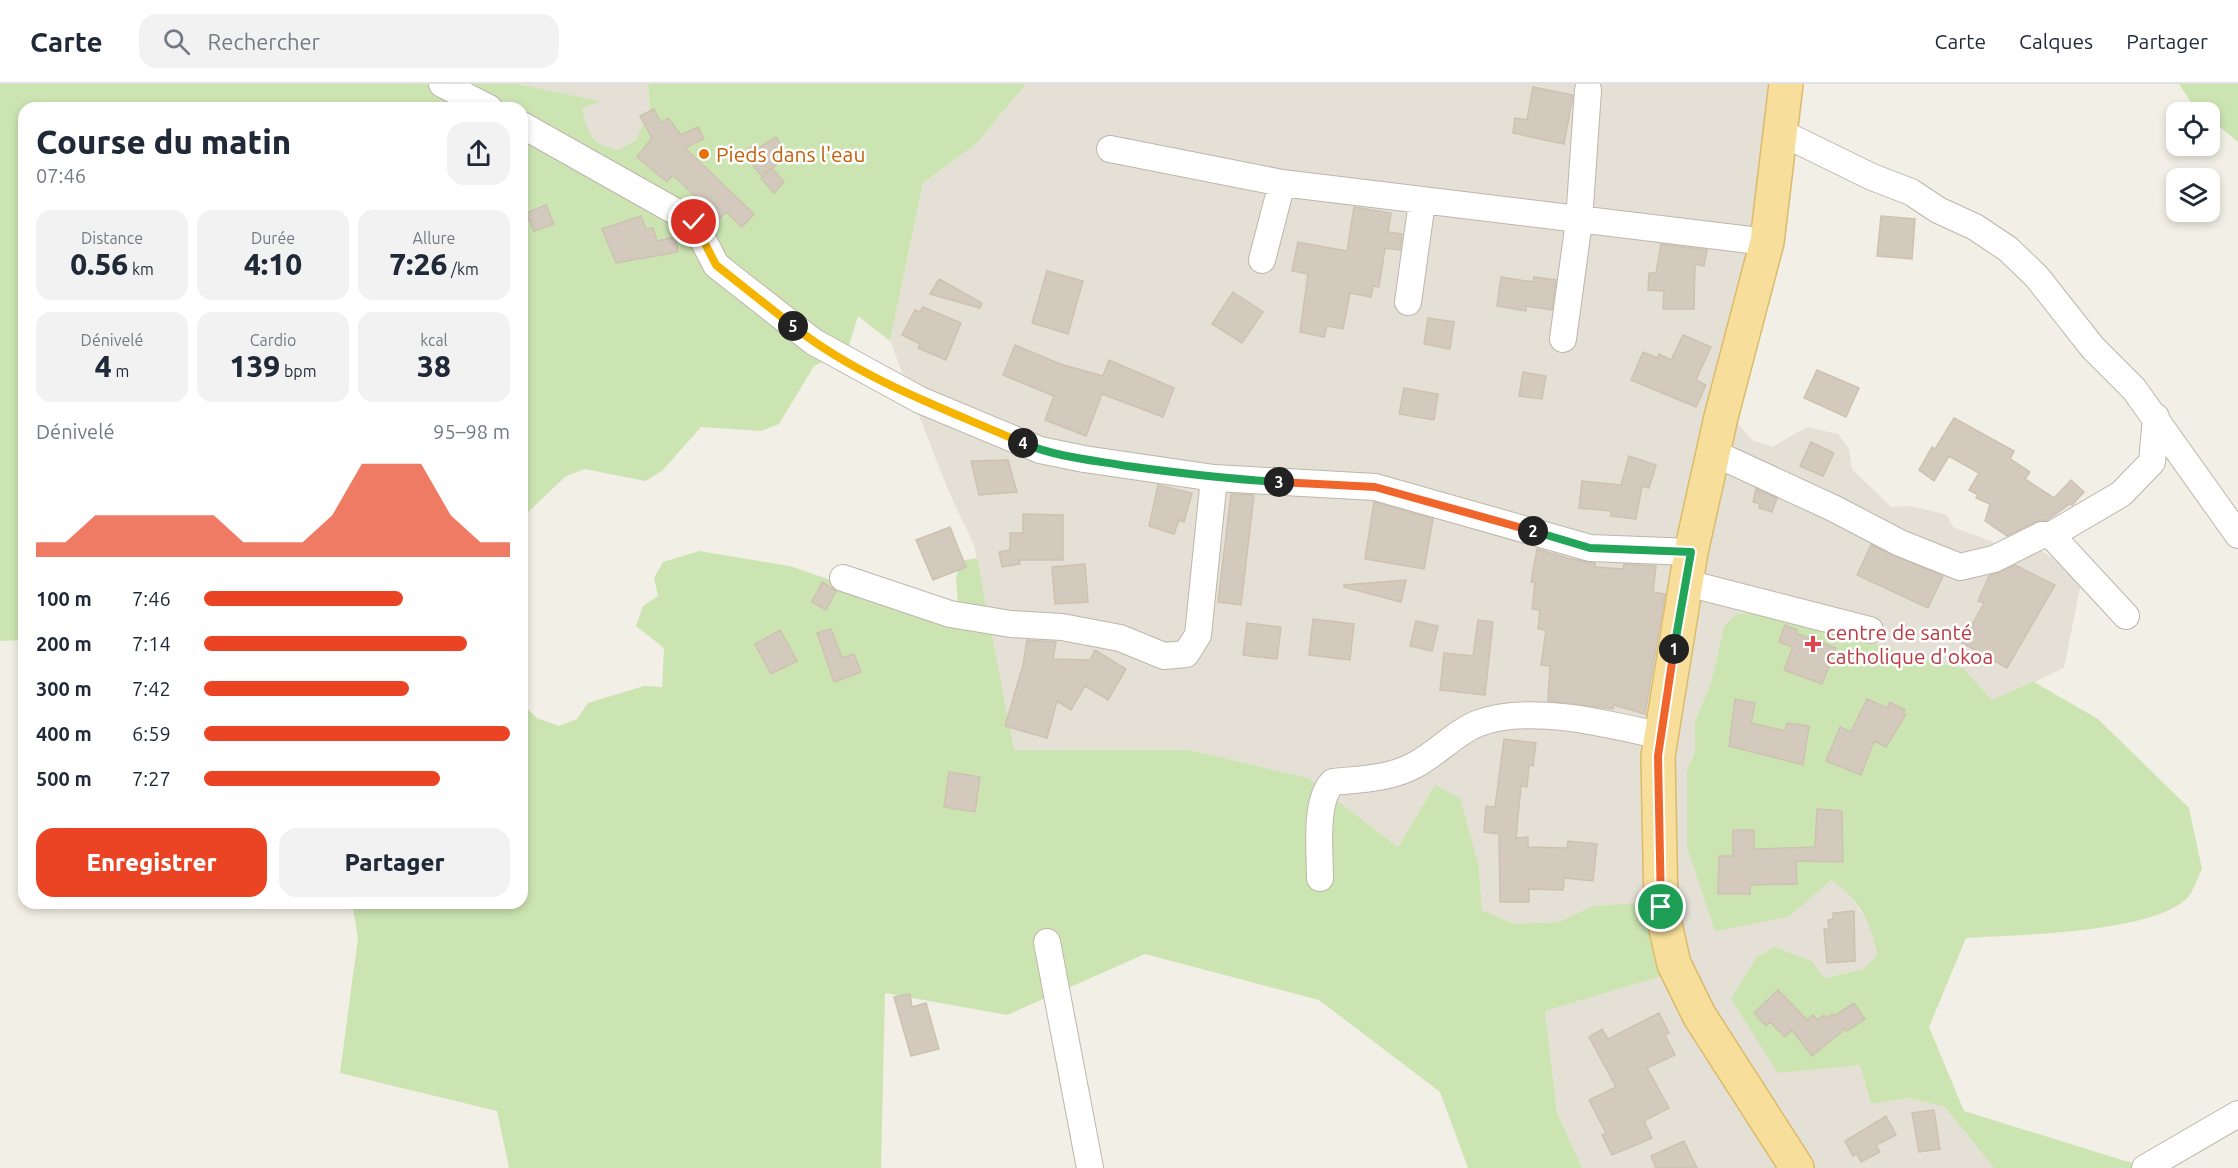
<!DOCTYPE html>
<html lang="fr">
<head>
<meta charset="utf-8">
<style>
	:root { --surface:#fff; --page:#f2f2f3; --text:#1f2937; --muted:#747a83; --line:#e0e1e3; --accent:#eb4424 }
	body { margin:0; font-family:Ubuntu,sans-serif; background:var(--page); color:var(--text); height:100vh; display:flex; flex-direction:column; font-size:22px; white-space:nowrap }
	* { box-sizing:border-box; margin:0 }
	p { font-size:20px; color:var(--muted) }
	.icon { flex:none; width:33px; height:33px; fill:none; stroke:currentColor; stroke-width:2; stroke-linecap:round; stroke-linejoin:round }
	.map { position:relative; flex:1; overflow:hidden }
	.side { position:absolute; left:18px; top:18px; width:510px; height:807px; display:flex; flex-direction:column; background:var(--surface); border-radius:18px; box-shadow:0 3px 9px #0003 }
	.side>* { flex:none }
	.tools { position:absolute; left:2166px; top:18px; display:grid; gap:12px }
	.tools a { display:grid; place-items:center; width:54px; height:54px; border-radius:12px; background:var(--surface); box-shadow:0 3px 9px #0003; font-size:30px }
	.pin { position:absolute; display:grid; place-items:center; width:51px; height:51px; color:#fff; margin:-26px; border:3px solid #fff; border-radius:50%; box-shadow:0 2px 6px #0007 }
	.km { position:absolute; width:30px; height:30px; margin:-15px; border-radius:50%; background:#222; color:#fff; font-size:16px; line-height:30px; text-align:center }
	.round { display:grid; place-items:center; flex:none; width:63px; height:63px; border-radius:18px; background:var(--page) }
	.summary { display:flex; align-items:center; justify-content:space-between; height:102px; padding:0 18px }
	h1 { font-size:33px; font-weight:800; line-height:45px }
	.metrics { display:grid; grid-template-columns:repeat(3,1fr); gap:9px; height:102px; padding:6px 18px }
	.metrics div { display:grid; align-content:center; border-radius:15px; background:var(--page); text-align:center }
	.metrics b { font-size:30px; font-weight:800 }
	.metrics small { font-size:16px; font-weight:400 }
	.metrics p { font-size:16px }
	.chart { height:168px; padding:12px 18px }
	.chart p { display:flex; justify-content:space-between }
	.chart svg { width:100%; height:108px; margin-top:6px; fill:var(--accent); opacity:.7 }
	.action { display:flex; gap:12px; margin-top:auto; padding:12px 18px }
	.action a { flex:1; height:69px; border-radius:18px; background:var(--accent); color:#fff; font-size:24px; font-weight:800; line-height:69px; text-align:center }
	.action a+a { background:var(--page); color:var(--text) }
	ul { padding:0 18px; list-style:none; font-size:20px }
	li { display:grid; grid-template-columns:96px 72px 1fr; align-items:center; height:45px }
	li i { height:15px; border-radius:8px; background:var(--accent) }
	header { display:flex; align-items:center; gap:36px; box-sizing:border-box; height:84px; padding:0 30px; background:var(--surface); border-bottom:2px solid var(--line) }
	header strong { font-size:28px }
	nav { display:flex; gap:33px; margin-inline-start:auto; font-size:21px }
	.search { width:420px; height:54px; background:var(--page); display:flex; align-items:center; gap:15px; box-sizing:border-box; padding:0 21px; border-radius:18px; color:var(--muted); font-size:22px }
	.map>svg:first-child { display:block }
	.residential { fill:#e5e0d5 }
	.green { fill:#cce4b2 }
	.building { fill:#d3cabd; stroke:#cdc2b0; stroke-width:1.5 }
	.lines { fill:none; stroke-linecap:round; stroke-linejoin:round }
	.minor-casing { stroke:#bdb6aa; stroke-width:28 }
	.major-casing { stroke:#dbbb6b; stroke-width:36 }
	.minor { stroke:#fff; stroke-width:26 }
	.major { stroke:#f7de9a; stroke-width:33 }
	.split-1-casing { stroke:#fff; stroke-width:12 }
	.split-2-casing { stroke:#fff; stroke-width:12 }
	.split-3-casing { stroke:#fff; stroke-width:12 }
	.split-4-casing { stroke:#fff; stroke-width:12 }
	.split-5-casing { stroke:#fff; stroke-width:12 }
	.split-6-casing { stroke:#fff; stroke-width:12 }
	.split-1 { stroke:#f0652b; stroke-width:8 }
	.split-2 { stroke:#22a559; stroke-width:8 }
	.split-3 { stroke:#f0652b; stroke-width:8 }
	.split-4 { stroke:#22a559; stroke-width:8 }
	.split-5 { stroke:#f5b400; stroke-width:8 }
	.split-6 { stroke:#f5b400; stroke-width:8 }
	.food-dot { fill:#e8710a; stroke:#fff; stroke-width:2 }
	.health-dot { fill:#e0444e; stroke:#fff; stroke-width:2 }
	.labels { text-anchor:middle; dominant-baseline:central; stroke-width:5; stroke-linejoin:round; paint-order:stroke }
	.food-label { font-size:21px; fill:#c56008; stroke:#fff; text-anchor:start }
	.health-label { font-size:21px; fill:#be3a42; stroke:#fff; text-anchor:start }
</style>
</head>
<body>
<header>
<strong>Carte</strong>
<div class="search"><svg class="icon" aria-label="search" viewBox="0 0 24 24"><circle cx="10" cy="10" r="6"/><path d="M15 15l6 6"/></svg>Rechercher</div>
<nav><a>Carte</a><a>Calques</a><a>Partager</a></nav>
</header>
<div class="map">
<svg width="2238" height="1084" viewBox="0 0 2238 1084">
	<rect width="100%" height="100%" fill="#f2efe6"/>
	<path class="residential" d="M518 0H648L650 23 636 56 619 66 600 62 588 48 582 25 599 17Z
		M1026 0H1776L1721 333 1740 342 1752 356 1772 363 1807 343 1838 350 1849 365 1852 385 1891 423 1911 422 1947 431 1953 443 2011 465 2033 461 2082 494 2064 584 1992 616 1963 584 1724 542 1711 599 1695 637V668L1687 686 1789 833 1831 796 1847 805 1875 851 1877 871 1863 885 1823 894 1812 877 1860 981 1871 1020 1909 1014 1945 1023 1994 1084H1582L1557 1028 1545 927 1659 893 1636 819 1592 822 1559 838 1514 840 1482 826 1479 783 1435 701 1398 763 1308 694 1190 666H1013L974 461 948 406 890 257 923 99 976 60Z"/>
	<path class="green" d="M0 0H518L600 17 582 25C589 51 591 61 619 66L636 56 650 23 648 0H1026L976 60 923 99 890 257 858 232 847 267 814 282 779 340 761 347 701 343 662 387 645 397 585 385 566 392 522 434V24H24V556L0 557Z
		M2179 0H2238V58L2210 35V28C2194 28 2187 11 2179 0Z
		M699 467 790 482 885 515 959 533 956 494 960 477 977 474 1014 666H1190L1308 694 1398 763 1435 701 1460 714 1479 783 1482 826 1514 840 1559 838 1592 822 1636 819 1651 827 1668 885 1659 893 1545 927 1557 1028 1582 1084H1468L1440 1008 1319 916 1145 870 1007 931 885 909 881 1084H509L497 1027 340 989 358 854 352 819H522V620L537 634 559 642 577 635 588 619 644 602 662 603 664 564 636 542 643 522 658 512 654 494 663 478Z
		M1778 529 1936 579 1963 584 1992 616 2064 584 2034 598 2098 635 2189 724 2202 785C2198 793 2194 807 2187 814 2153 849 2016 851 1966 854L1929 943 1964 1027 2148 1084H1994L1945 1023 1909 1014 1871 1020 1860 981 1778 989 1731 915 1756 874 1774 863 1812 877 1824 894 1863 885 1877 871C1873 842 1857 811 1831 796L1789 833 1715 847 1687 763V686L1695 668V637L1711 599 1724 542 1737 530Z"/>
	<path class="building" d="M1533 3 1573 11 1564 60 1513 49 1515 34 1527 36Z
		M654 25 661 39 668 34 681 51 698 43 704 55 685 64 754 130 742 143 726 128 719 135 673 91 667 98 637 73 652 54 640 32Z
		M776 53 789 73 761 91 743 70 753 61 757 65Z
		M772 84 784 98 774 109 761 94Z
		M546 121 554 140 534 147 526 129Z
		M1354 123 1391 129 1388 148 1402 150 1400 166 1385 164 1379 203 1373 202 1371 213 1350 209 1343 245 1327 242 1324 253 1300 248 1308 190 1292 187 1298 158 1347 167Z
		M641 132 646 145 653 144 657 157 675 153 678 168 616 179 602 145Z
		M1881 132 1915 135 1912 175 1877 172Z
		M1661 160 1707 166 1704 182 1695 180 1694 225H1663L1664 207 1648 206 1649 189H1656Z
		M1047 187 1083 197 1068 250 1032 239Z
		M1501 193 1533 198 1534 193 1556 196 1552 226 1526 222V227L1497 222Z
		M939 195 982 219 980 224 930 210Z
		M1233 208 1263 228 1242 259 1212 240Z
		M923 223 961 239 946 276 918 264 920 260 902 251 915 226 920 228Z
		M1428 234 1454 238 1450 265 1424 260Z
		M1683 251 1711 263 1696 296 1706 301 1696 323 1631 296 1643 268 1657 274 1659 270 1671 276Z
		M1015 261 1060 280 1103 292 1109 276 1174 304 1163 333 1102 310 1086 352 1045 336 1054 312 1003 291Z
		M1817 286 1859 304 1846 333 1804 314Z
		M1523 288 1546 292 1542 315 1519 312Z
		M1404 304 1438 310 1434 336 1399 330Z
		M1954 334 2014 367 2010 375 2030 388 2025 395 2054 414 2071 396 2084 408 2072 421 2070 420 2047 436 2035 438 2007 452 1985 437 1990 420 1976 414 1978 411 1969 406 1979 389 1949 372 1934 397 1919 386 1932 363 1935 365Z
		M1811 358 1834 369 1823 392 1800 382Z
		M1629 372 1656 381 1649 404 1642 402 1636 435 1611 432V427L1579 424 1582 397 1621 401Z
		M1008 376 1017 408 979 411 971 377Z
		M1158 401 1192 409 1184 438 1179 436 1174 450 1149 442Z
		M1756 405 1777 414 1772 428 1759 424 1760 420 1753 418Z
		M1231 410 1254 411 1241 521 1218 518Z
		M1374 418 1433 435 1424 485 1365 475Z
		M1023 430 1063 431V476H1019L1020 480 1002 483 999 468 1010 466V449H1023Z
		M950 443 966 483 933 496 916 456Z
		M1871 461 1943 492 1928 524 1857 491Z
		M1537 465 1571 475 1595 479V483L1623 485 1624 480 1656 482 1653 508 1665 510 1645 630 1614 621 1613 625 1548 617 1550 582 1541 581 1546 546 1538 545 1540 526 1532 525 1535 498H1531Z
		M1085 480 1088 518 1055 520 1052 483Z
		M2015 481 2055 501 2007 584 1962 559 1984 519 1978 517 1989 492Z
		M1406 496 1401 518 1344 503V501Z
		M822 498 836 507 826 526 812 518Z
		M1313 535 1354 540 1350 576 1309 571Z
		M1478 536 1493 538 1485 611 1440 606 1444 569 1473 572Z
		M1416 537 1438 542 1432 567 1410 562Z
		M1247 539 1281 543 1277 575 1243 571Z
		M1785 541 1797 546 1796 549 1836 564 1822 600 1784 586 1793 563 1779 558Z
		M831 545 842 574 854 570 861 588 834 598 817 549Z
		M780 546 797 577 771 590 755 560Z
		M1027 556 1056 558 1053 575 1090 576 1095 566 1126 585 1108 616 1085 602 1071 626 1057 617 1047 654 1005 642 1023 581Z
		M1735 615 1755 619 1751 639 1785 647 1787 639 1809 642 1803 681 1729 662Z
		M1867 615 1887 624 1890 618 1905 626 1903 629 1906 630 1886 663 1874 657 1861 691 1826 677 1840 643 1851 648Z
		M1504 655 1536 659 1533 682 1529 681 1527 703 1521 702 1516 754 1528 753V763L1567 764 1568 757 1597 760 1593 797 1564 794 1563 806 1529 805V818H1500L1499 750 1484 748 1486 722 1495 723Z
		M949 688 980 693 975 728 944 723Z
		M1817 725 1842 727 1843 778 1796 777 1797 800 1750 801V810H1718L1719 772H1733V746H1754V765L1815 763Z
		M1854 827 1855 877 1827 879 1824 845H1829L1828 836 1833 835V829Z
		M1778 906 1807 936 1813 931 1818 936 1824 931 1826 934 1832 930 1834 932 1854 919 1865 935 1847 947 1845 945 1812 972 1792 946 1785 953 1770 938 1766 942 1754 929Z
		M910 910 912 923 926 919 939 965 911 972 894 913Z
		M1659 929 1669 949 1665 951 1675 971 1647 984 1669 1024 1644 1037 1652 1054 1612 1071 1602 1051 1606 1049 1589 1016 1616 1003 1589 953 1602 945 1608 955Z
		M1934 1026 1940 1065 1919 1068 1912 1029Z
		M1886 1032 1896 1051 1876 1061 1880 1068 1861 1078 1857 1070 1853 1072 1845 1057Z
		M1684 1057 1697 1084H1656L1651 1072Z"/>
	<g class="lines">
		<defs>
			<path id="minor" d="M442 0 489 24
				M522 41 694 138 716 181 814 258 920 316 1040 366 1084 375 1214 394 1375 403 1590 464 1691 468
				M1780 48 1872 93 1911 108 1938 126 1975 143 2008 165 2037 193 2093 264 2134 305 2238 451
				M1110 65 1282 99 1767 158
				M1262 176 1282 99
				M1408 218 1422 118
				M1563 255 1579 137 1588 6
				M1714 369 1833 424 1900 459 1960 483 1994 475 2042 451H2051L2126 532
				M2051 451 2121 410 2152 378 2156 333
				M843 494 950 530 1011 540 1062 543 1120 554 1164 572 1186 570 1198 551 1214 394
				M1687 499 1870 546
				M1320 794C1320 767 1314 716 1333 698 1361 695 1388 695 1413 682 1436 671 1455 648 1479 639 1529 620 1610 640 1661 652
				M1047 858 1090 1084
				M2145 1084 2238 1030"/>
			<path id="major" d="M1786 0 1767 158 1721 333 1691 468 1658 672 1661 823 1674 880 1699 931 1797 1084"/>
		</defs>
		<use href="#minor" class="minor-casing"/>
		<use href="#major" class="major-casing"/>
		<use href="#minor" class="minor"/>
		<use href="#major" class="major"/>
	</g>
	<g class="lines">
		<defs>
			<path id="split-1" d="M1661 823 1658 672 1674 565"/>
			<path id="split-2" d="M1533 447 1590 464 1691 468 1674 565"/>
			<path id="split-3" d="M1279 398 1375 403 1533 447"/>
			<path id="split-4" d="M1023 359C1056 373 1092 376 1127 382 1178 389 1228 395 1279 398"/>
			<path id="split-5" d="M793 242C860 295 945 325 1023 359"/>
			<path id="split-6" d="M694 138 716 181 793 242"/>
		</defs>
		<use href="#split-1" class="split-1-casing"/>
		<use href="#split-2" class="split-2-casing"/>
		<use href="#split-3" class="split-3-casing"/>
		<use href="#split-4" class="split-4-casing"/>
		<use href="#split-5" class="split-5-casing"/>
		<use href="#split-6" class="split-6-casing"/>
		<use href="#split-1" class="split-1"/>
		<use href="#split-2" class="split-2"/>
		<use href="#split-3" class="split-3"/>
		<use href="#split-4" class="split-4"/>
		<use href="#split-5" class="split-5"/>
		<use href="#split-6" class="split-6"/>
	</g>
	<circle class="food-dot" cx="704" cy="70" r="6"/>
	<path class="health-dot" d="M1810 551h6v6h6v6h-6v6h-6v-6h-6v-6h6z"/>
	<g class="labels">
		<g class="food-label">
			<text x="716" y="70">Pieds dans l'eau</text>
		</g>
		<g class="health-label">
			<text x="1826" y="548">centre de santé<tspan x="1826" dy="24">catholique d'okoa</tspan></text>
		</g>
	</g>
</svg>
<div class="tools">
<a><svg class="icon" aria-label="locate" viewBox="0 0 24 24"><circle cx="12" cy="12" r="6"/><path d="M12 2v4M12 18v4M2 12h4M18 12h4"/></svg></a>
<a><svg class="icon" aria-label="layers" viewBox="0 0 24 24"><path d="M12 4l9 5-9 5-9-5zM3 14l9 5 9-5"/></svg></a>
</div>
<div class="pin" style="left:1661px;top:823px;background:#1e9e55"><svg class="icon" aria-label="arrive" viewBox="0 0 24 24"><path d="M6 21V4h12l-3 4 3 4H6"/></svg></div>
<div class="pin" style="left:694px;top:138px;background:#d93025"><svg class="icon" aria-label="check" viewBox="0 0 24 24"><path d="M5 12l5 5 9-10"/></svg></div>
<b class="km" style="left:1674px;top:565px">1</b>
<b class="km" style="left:1533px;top:447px">2</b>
<b class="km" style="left:1279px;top:398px">3</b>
<b class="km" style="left:1023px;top:359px">4</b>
<b class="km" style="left:793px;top:242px">5</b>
<section class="side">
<div class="summary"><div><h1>Course du matin</h1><p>07:46</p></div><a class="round"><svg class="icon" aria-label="share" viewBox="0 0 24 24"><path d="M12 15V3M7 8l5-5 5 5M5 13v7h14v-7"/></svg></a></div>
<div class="metrics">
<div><p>Distance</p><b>0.56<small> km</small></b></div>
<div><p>Durée</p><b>4:10</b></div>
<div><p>Allure</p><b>7:26<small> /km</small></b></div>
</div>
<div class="metrics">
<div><p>Dénivelé</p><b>4<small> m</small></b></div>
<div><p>Cardio</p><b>139<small> bpm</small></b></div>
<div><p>kcal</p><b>38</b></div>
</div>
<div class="chart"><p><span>Dénivelé</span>95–98 m</p>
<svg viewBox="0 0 160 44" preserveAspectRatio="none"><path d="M0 44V38L10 38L20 27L30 27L40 27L50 27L60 27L70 38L80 38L90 38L100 27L110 6L120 6L130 6L140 27L150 38L160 38V44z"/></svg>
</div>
<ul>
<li><b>100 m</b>7:46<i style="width:65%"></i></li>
<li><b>200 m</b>7:14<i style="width:86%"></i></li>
<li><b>300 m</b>7:42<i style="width:67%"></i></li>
<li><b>400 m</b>6:59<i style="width:100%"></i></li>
<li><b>500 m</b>7:27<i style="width:77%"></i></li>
</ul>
<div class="action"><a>Enregistrer</a><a>Partager</a></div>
</section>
</div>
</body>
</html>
